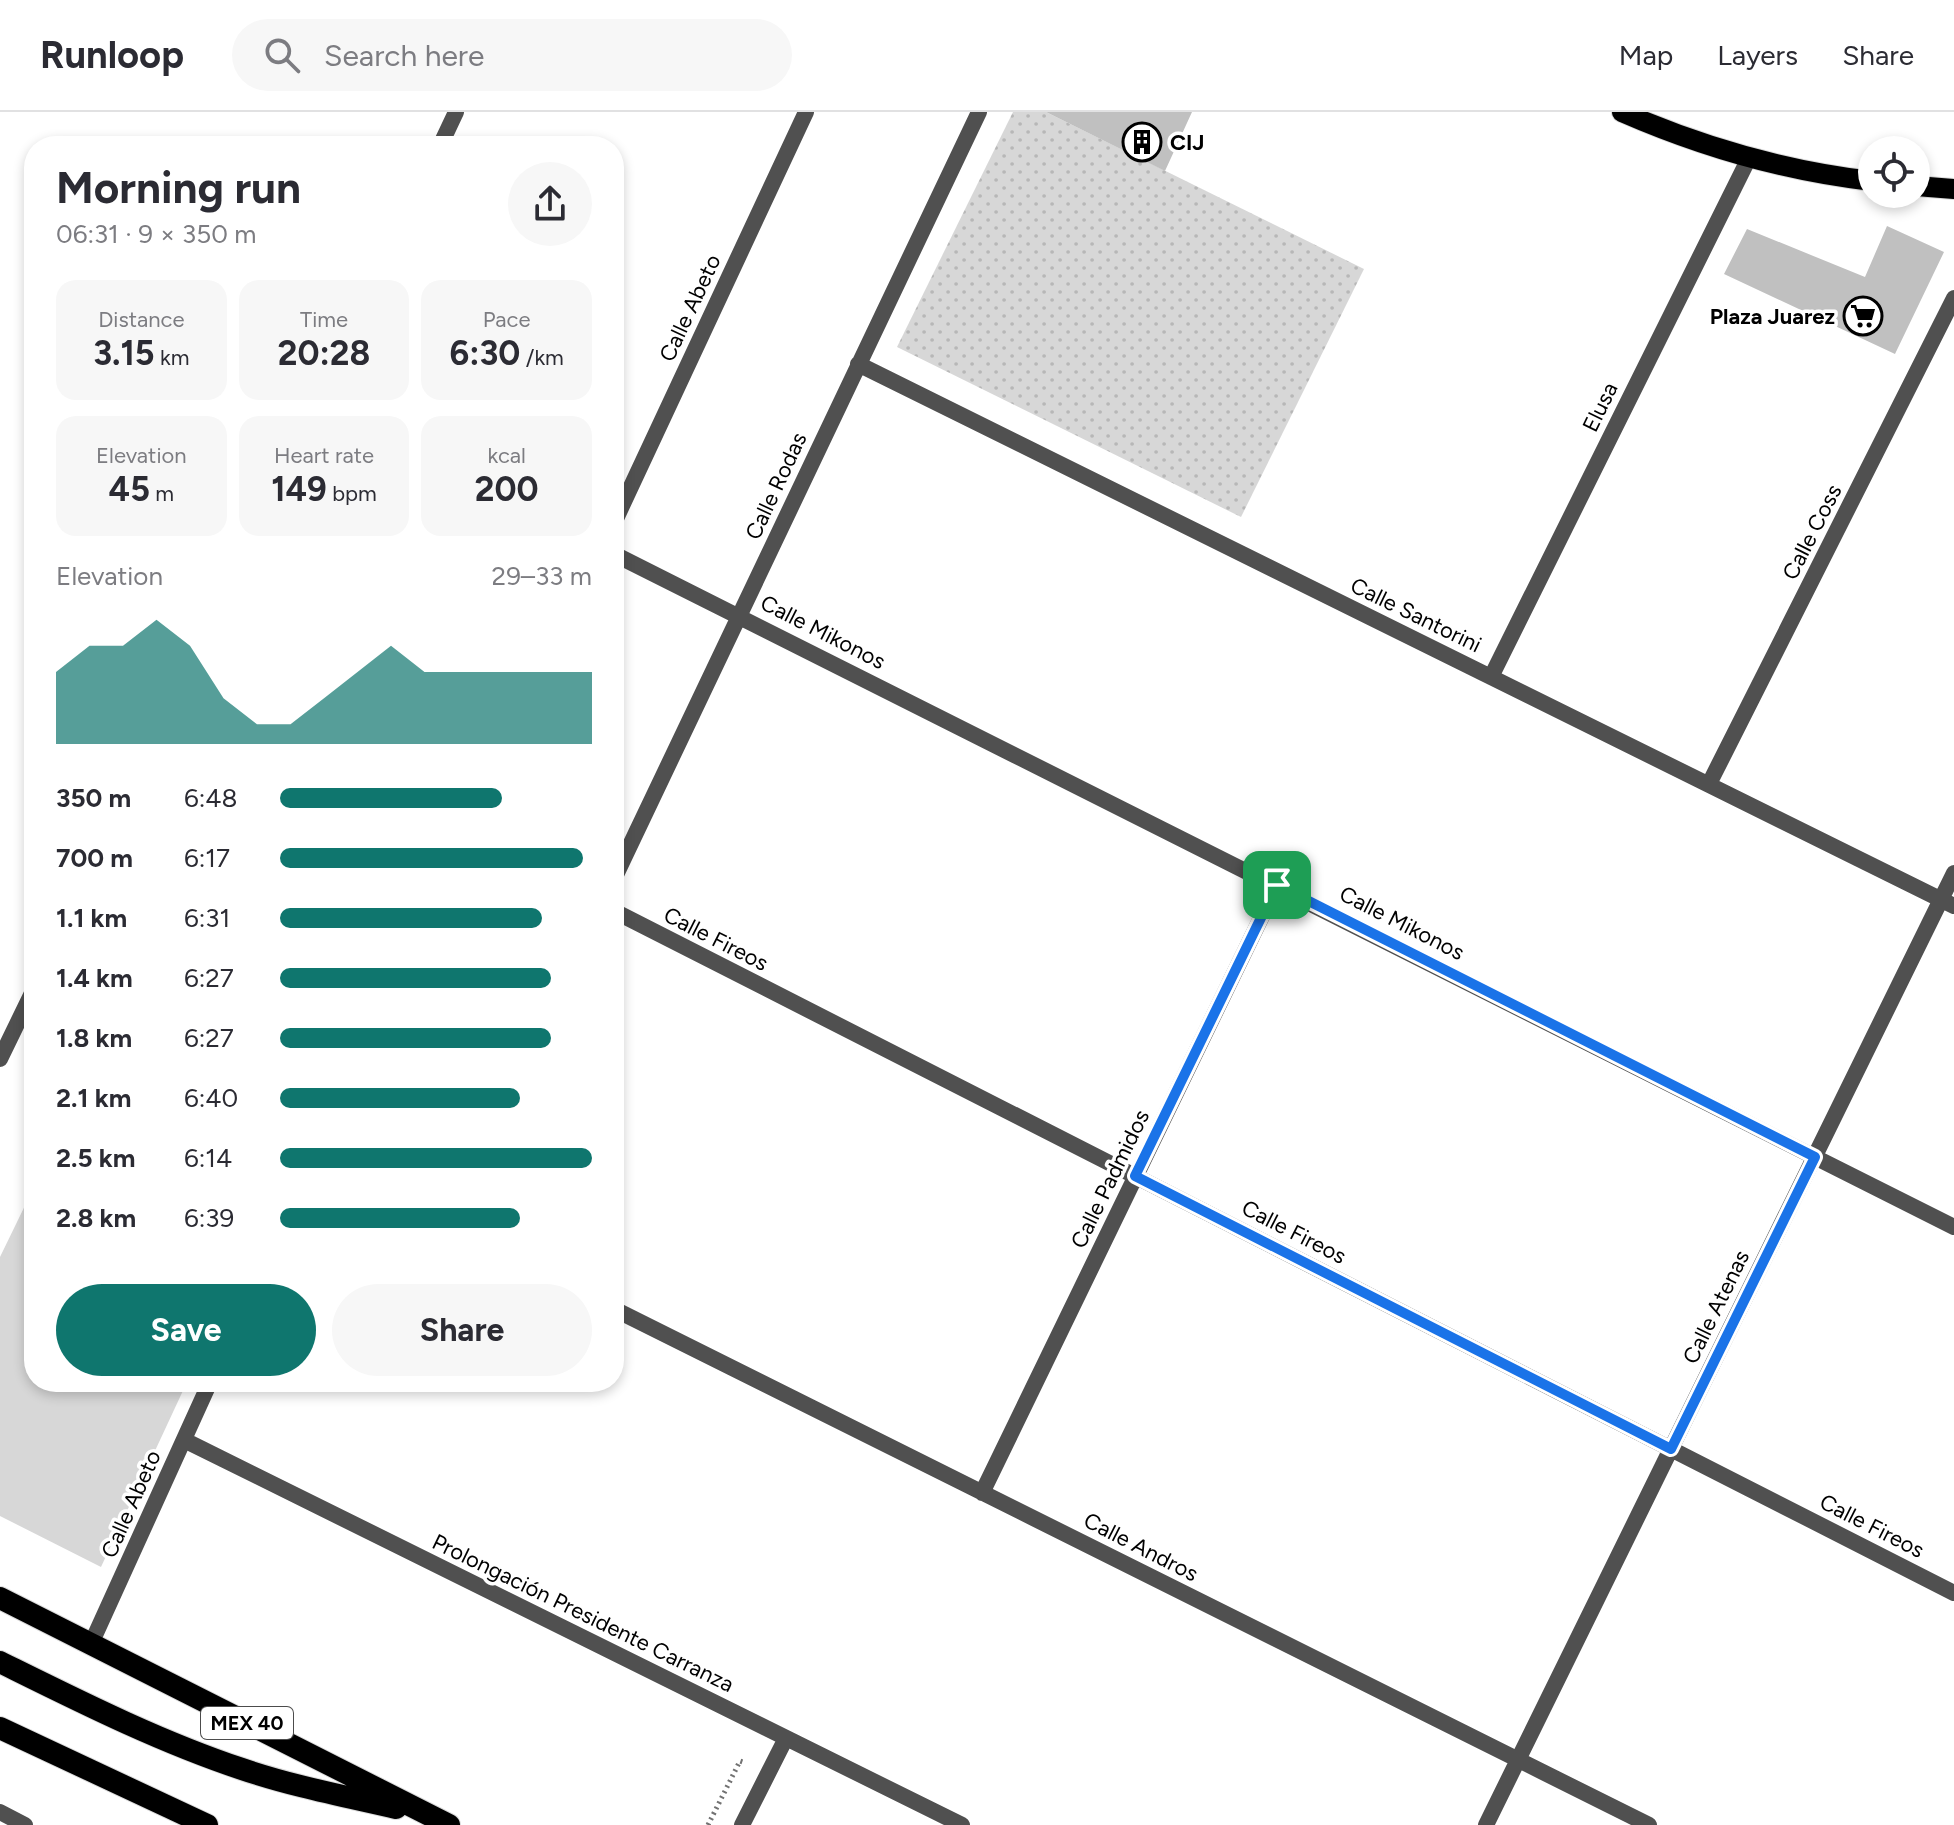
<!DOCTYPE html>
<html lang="en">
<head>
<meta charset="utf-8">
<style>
	:root { --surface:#fff; --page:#f7f7f7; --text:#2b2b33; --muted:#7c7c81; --line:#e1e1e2; --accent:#0f766e }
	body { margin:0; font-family:Figtree,sans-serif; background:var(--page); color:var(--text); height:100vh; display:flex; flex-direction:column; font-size:30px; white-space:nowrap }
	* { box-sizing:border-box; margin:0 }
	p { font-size:26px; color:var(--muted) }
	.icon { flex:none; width:44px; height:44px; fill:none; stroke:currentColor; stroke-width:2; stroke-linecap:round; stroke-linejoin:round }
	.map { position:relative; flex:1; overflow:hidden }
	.panel { position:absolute; left:24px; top:24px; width:600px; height:1256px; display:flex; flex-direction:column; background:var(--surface); border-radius:32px; box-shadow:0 4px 12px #0003 }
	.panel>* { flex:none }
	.buttons { position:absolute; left:1858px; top:24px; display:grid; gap:16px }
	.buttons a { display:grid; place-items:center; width:72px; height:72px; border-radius:50%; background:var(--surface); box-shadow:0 4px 12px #0003; font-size:40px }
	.pin { position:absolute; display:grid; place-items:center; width:68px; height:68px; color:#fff; margin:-34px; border-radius:16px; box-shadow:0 4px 12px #0006 }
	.round { display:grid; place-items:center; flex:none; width:84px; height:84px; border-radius:42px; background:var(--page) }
	.head { display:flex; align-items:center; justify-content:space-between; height:136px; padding:0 32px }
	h1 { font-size:44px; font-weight:700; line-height:60px }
	.figures { display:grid; grid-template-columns:repeat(3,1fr); gap:12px; height:136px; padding:8px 32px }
	.figures div { display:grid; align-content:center; border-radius:20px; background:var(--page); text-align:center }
	.figures b { font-size:34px; font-weight:700 }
	.figures small { font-size:22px; font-weight:400 }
	.figures p { font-size:22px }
	.chart { height:224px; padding:16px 32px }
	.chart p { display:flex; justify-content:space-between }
	.chart svg { width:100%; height:144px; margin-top:8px; fill:var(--accent); opacity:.7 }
	.action { display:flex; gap:16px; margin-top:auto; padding:16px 32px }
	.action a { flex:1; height:92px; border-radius:48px; background:var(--accent); color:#fff; font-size:32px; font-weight:700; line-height:92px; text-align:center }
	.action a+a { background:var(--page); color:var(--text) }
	ul { padding:0 32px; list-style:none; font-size:26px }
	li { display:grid; grid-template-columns:128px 96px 1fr; align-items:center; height:60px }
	li i { height:20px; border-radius:10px; background:var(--accent) }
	header { display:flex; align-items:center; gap:48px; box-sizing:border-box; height:112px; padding:0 40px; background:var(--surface); border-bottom:2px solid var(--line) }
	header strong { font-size:38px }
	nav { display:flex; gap:44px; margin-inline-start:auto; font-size:28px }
	.search { width:560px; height:72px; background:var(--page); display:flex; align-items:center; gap:20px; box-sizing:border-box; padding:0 28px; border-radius:44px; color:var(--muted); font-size:30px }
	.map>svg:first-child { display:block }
	.grass { fill:#d7d7d7 }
	.park { fill:url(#park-dots) }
	.building { fill:#c0c0c0 }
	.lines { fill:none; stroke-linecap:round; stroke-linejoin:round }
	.primary-casing { stroke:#dbdbdb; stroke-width:22 }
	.trunk-casing { stroke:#dbdbdb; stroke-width:24 }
	.path { stroke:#727272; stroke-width:5; stroke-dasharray:2 4; stroke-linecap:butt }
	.minor { stroke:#505050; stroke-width:16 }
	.primary { stroke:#000; stroke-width:20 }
	.trunk { stroke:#000; stroke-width:22 }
	.route-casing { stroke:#fff; stroke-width:16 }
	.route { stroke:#1a73e8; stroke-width:10 }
	.labels { text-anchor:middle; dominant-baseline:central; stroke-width:7; stroke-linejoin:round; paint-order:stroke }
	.shield { fill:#fff; stroke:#4c4c4c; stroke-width:2 }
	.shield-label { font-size:20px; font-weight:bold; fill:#000 }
	.poi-label { font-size:22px; font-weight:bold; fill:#000; stroke:#fff; text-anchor:start }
	.street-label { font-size:22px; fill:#000; stroke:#fff }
</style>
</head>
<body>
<header>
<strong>Runloop</strong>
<div class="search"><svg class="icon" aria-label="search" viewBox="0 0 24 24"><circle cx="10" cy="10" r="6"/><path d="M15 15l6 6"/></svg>Search here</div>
<nav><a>Map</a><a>Layers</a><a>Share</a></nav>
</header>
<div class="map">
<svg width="1954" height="1713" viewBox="0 0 1954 1713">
	<defs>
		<pattern id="park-dots" width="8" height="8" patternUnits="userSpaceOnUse" patternTransform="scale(2)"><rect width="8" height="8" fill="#d7d7d7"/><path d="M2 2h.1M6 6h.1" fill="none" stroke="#b7b7b7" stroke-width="1.8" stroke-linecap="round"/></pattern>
	</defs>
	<rect width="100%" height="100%" fill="#fff"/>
	<path class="grass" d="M34 1075V1270H187L101 1455 0 1404V1145Z"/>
	<path class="park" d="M1013 0H1046L1364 157 1241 405 897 235Z"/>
	<path class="building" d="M1046 0H1192L1165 59Z
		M1887 114 1944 140 1895 242 1724 162 1747 117 1865 165Z"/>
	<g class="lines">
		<defs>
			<path id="primary" d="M1622 0C1702 35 1785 59 1872 69
				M1916 74 1954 77"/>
			<path id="trunk" d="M0 1486 449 1713
				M0 1550C79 1589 158 1629 242 1657 292 1674 344 1684 396 1696
				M0 1616 207 1713"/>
		</defs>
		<use href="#primary" class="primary-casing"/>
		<use href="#trunk" class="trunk-casing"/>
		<path class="path" d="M708 1713 740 1649 746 1651"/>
		<path class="minor" d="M440 34 456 0
			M858 252 1954 794
			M614 411 806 0
			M614 442 1954 1115
			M1491 565 1749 46
			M1709 672 1954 186
			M614 767 979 0
			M614 799 1954 1481
			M0 947 34 877
			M614 1197 1649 1713
			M184 1328 962 1713
			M982 1381 1277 773
			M91 1532 210 1270
			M0 1700 25 1713
			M742 1713 786 1626
			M1486 1713 1954 761"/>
		<use href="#primary" class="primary"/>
		<use href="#trunk" class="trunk"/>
	</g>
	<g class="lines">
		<defs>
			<path id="route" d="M1277 773 1815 1045 1671 1337 1135 1064Z"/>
		</defs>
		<use href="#route" class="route-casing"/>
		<use href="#route" class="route"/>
	</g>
	<defs>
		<symbol id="building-ring" viewBox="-11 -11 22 22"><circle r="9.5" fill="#fff" stroke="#000" stroke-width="1.5"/><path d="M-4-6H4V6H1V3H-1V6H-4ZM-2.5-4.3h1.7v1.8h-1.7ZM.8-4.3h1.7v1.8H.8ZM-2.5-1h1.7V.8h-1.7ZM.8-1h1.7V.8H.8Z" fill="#000"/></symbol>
		<symbol id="supermarket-ring" viewBox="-11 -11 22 22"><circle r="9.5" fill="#fff" stroke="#000" stroke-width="1.5"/><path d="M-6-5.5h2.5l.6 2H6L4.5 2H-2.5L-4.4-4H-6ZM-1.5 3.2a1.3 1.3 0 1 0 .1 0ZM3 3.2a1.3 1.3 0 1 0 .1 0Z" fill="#000"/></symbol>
	</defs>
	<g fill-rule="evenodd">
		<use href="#building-ring" x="1120" y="8" width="44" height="44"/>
		<use href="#supermarket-ring" x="1841" y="182" width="44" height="44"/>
	</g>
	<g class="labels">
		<rect class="shield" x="201" y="1595" width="92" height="32" rx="6"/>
		<g class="shield-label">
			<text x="247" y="1611">MEX 40</text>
		</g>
		<g class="poi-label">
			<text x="1170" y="30">CIJ</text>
			<text x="1835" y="204" text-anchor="end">Plaza Juarez</text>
		</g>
		<g class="street-label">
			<text transform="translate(690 196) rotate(-65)">Calle Abeto</text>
			<text transform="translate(1600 295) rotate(-64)">Elusa</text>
			<text transform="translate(776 374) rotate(-65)">Calle Rodas</text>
			<text transform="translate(1812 420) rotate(-63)">Calle Coss</text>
			<text transform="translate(1416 503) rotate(26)">Calle Santorini</text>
			<text transform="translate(823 520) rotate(27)">Calle Mikonos</text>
			<text transform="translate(1402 811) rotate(27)">Calle Mikonos</text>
			<text transform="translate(716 827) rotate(27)">Calle Fireos</text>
			<text transform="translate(1110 1067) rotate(-64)">Calle Padmidos</text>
			<text transform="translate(1294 1120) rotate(27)">Calle Fireos</text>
			<text transform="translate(1716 1195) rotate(-64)">Calle Atenas</text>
			<text transform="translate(131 1392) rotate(-66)">Calle Abeto</text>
			<text transform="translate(1872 1414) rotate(27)">Calle Fireos</text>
			<text transform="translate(1141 1435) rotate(27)">Calle Andros</text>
			<text transform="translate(583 1501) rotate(26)">Prolongación Presidente Carranza</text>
		</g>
	</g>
</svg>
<div class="buttons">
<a><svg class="icon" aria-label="locate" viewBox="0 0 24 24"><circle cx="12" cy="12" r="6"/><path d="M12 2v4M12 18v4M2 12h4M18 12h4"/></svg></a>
</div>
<div class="pin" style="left:1277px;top:773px;background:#1e9e55"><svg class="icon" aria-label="arrive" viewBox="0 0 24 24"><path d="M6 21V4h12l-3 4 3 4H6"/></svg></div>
<section class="panel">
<div class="head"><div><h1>Morning run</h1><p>06:31 · 9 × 350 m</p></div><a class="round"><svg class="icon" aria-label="share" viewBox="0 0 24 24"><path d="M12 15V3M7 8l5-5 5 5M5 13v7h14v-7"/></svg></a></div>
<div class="figures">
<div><p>Distance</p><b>3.15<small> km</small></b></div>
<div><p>Time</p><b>20:28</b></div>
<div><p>Pace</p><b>6:30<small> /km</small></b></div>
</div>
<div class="figures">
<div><p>Elevation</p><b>45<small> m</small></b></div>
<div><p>Heart rate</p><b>149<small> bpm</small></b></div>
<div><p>kcal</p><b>200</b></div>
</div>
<div class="chart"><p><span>Elevation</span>29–33 m</p>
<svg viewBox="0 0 160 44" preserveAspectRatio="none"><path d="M0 44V22L10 14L20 14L30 6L40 14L50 30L60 38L70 38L80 30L90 22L100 14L110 22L120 22L130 22L140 22L150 22L160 22V44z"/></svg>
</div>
<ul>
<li><b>350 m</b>6:48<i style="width:71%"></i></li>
<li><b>700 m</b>6:17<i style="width:97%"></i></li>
<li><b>1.1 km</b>6:31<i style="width:84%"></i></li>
<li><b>1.4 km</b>6:27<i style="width:87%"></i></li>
<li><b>1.8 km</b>6:27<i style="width:87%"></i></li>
<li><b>2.1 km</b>6:40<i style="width:77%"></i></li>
<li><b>2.5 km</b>6:14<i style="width:100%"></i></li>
<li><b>2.8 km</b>6:39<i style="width:77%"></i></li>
</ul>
<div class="action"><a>Save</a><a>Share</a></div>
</section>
</div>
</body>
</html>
